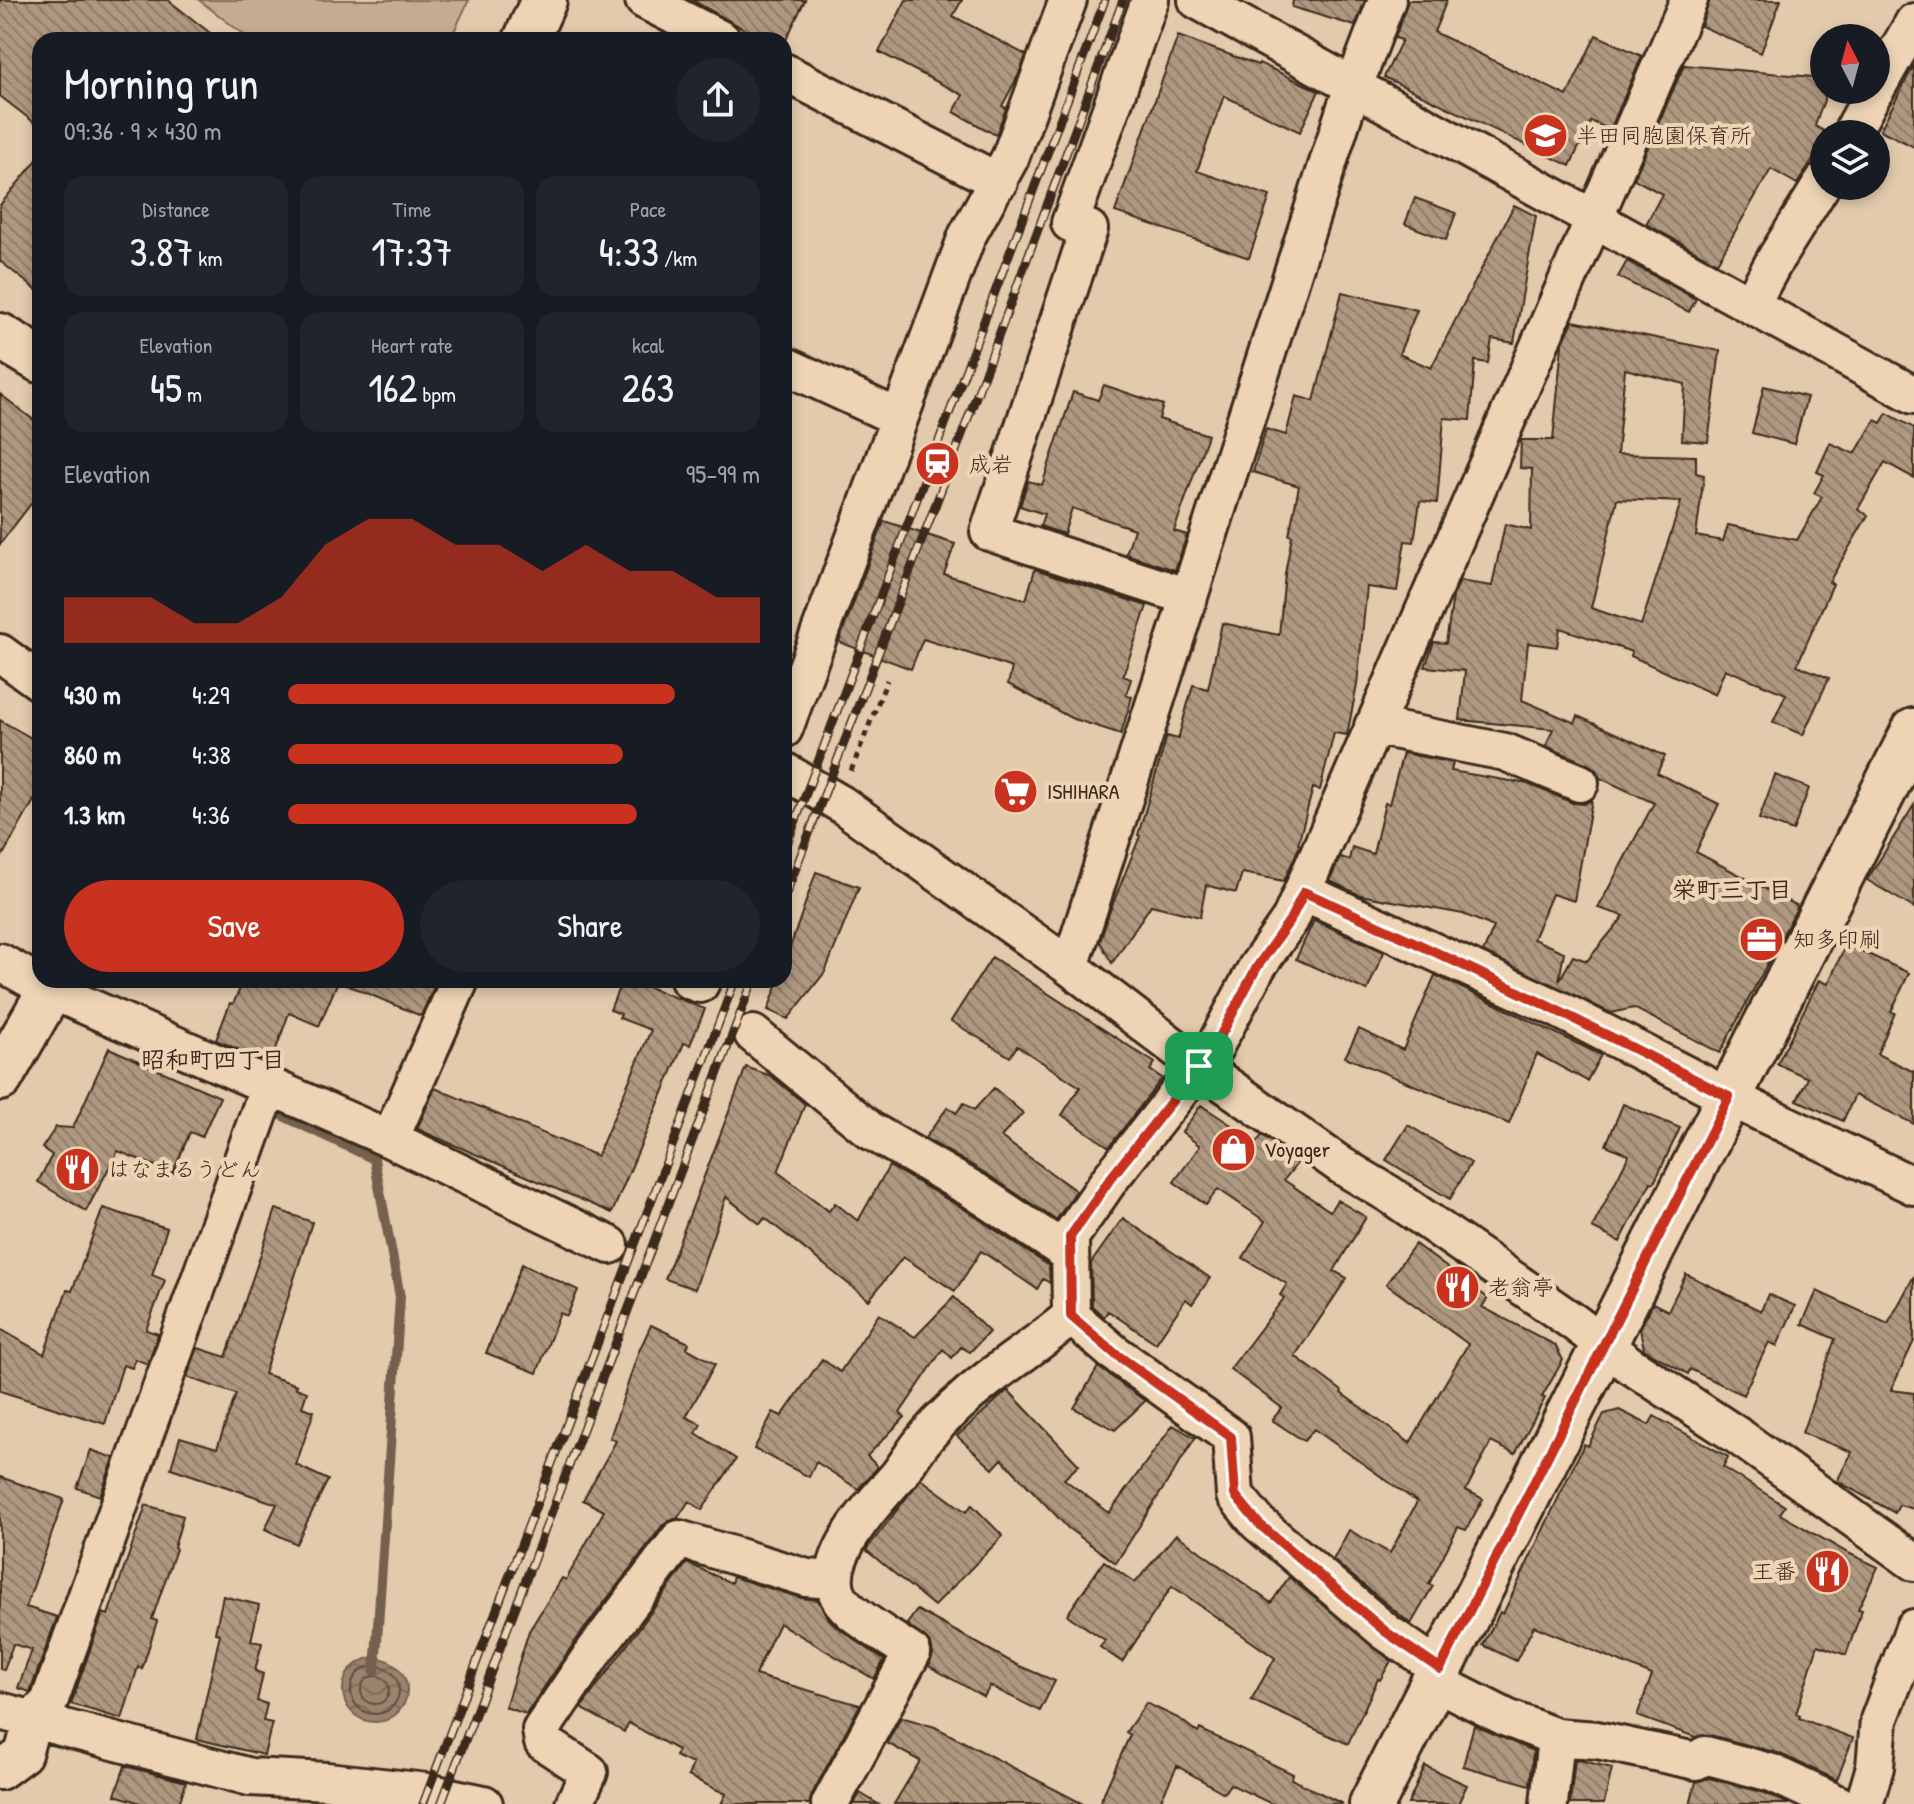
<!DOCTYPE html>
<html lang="en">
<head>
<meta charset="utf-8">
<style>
	:root { --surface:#171b24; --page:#20242c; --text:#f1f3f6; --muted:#9ea1a6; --accent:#c8321e }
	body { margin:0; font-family:"Patrick Hand","Klee One",sans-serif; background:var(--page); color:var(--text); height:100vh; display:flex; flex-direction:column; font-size:30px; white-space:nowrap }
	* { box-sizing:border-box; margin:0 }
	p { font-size:26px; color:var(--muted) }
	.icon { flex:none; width:44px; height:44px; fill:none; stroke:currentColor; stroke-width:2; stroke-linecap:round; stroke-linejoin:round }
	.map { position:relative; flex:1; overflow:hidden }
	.details { position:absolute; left:32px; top:32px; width:760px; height:956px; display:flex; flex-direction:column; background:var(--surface); border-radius:24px; box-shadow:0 4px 12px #0003 }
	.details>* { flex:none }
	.needle { width:52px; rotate:354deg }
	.tools { position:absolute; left:1810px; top:24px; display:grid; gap:16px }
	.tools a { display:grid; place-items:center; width:80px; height:80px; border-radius:50%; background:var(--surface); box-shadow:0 4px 12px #0003; font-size:40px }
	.pin { position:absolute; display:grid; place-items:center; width:68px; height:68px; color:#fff; margin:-34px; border-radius:16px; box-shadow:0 4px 12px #0006 }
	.round { display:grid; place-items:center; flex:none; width:84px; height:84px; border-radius:42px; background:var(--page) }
	.headline { display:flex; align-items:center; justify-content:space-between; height:136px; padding:0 32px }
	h1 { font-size:44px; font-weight:600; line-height:60px }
	.metrics { display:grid; grid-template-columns:repeat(3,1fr); gap:12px; height:136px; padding:8px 32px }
	.metrics div { display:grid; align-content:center; border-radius:20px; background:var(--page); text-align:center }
	.metrics b { font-size:40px; font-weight:600 }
	.metrics small { font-size:22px; font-weight:400 }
	.metrics p { font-size:22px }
	.chart { height:224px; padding:16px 32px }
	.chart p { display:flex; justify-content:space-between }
	.chart svg { width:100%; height:144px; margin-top:8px; fill:var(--accent); opacity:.7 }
	.cta { display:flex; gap:16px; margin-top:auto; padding:16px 32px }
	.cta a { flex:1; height:92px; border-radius:48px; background:var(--accent); color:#fff; font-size:32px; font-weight:600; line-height:92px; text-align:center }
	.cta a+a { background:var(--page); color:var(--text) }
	ul { padding:0 32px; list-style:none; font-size:26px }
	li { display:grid; grid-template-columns:128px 96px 1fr; align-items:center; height:60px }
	li i { height:20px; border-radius:10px; background:var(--accent) }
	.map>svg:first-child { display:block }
	.pitch { fill:#c4ac91; stroke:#806b58; stroke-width:2 }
	.water { fill:url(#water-waves); stroke:#74604e; stroke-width:2 }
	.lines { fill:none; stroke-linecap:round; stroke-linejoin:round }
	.shore { stroke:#614e3e; stroke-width:2 }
	.stream { stroke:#74604e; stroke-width:10 }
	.building { fill:url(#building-back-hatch); stroke:#3b2a1e; stroke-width:2; fill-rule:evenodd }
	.minor-casing { stroke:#3b2a1e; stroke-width:42 }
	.tertiary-casing { stroke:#3b2a1e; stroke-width:50 }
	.trunk-casing { stroke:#3b2a1e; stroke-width:50 }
	.path { stroke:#3b2a1e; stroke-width:5; stroke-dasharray:6 6; stroke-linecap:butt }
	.minor { stroke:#eed4b5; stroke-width:36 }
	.tertiary { stroke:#eed4b5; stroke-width:44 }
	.trunk { stroke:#eed4b5; stroke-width:44 }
	.rail-casing { stroke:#3b2a1e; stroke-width:9 }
	.rail { stroke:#eed4b5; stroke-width:6; stroke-dasharray:18; stroke-linecap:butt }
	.route-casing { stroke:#fff; stroke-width:16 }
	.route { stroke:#c8321e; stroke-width:10 }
	.labels { text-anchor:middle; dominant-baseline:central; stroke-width:8; stroke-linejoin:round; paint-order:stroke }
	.poi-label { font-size:22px; fill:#3b2a1e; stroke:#eed4b5; text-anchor:start }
	.neighbourhood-label { font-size:24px; font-weight:bold; fill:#3b2a1e; stroke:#eed4b5 }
</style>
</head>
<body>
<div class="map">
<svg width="1914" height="1804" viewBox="0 0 1914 1804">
	<defs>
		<pattern id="water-waves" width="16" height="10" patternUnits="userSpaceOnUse" patternTransform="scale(2)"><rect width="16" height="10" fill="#9a846e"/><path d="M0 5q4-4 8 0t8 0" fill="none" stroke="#7f6c5a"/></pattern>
		<pattern id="building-back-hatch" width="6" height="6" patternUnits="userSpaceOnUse" patternTransform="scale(2)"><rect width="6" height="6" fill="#af9880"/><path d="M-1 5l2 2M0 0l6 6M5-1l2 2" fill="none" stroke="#907c68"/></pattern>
	</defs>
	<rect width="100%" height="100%" fill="#e3caac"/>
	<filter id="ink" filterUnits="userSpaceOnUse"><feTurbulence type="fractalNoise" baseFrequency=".0125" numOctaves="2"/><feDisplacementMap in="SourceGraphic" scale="16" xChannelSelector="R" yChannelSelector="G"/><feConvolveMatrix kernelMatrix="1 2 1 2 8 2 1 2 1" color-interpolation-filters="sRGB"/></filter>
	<g filter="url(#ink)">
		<path class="pitch" d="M199 0H469L450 40H251Z"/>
		<path class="water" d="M343 1690a32 32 0 1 1 64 0a32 32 0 1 1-64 0Z"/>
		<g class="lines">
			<path class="shore" d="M351 1690a24 24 0 1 1 48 0a24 24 0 1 1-48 0Z
				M361 1690a14 14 0 1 1 28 0a14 14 0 1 1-28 0Z"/>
			<path class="stream" d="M281 1115 374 1159 400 1297 375 1671"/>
		</g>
		<path class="building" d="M0 0H168L219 40H40V127L0 96Z
			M692 0H805L786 40H764Z
			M906 0H962L953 16 1026 55 1018 76 1002 106 1006 108 996 135 954 112 963 95 879 52Z
			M1293 0H1365L1355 26 1292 7Z
			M1408 0H1447L1434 32 1567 96 1596 35 1642 56 1610 130 1591 121 1570 166 1384 77 1402 40 1395 38Z
			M1710 0H1781L1761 53 1701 26Z
			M1178 36 1258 65 1259 63 1319 91 1300 132 1224 96 1197 171 1270 196 1249 258 1115 212Z
			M1684 65 1824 78V100L1815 126 1824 131V143L1797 184 1771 169 1717 263 1646 224 1662 194 1634 179Z
			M1914 65V147L1880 130Z
			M40 156V293L0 261V205Z
			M1415 198 1456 213 1446 240 1405 224Z
			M1514 205 1536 216 1514 343 1492 339 1488 363 1475 361 1470 420 1444 418 1437 503 1420 501 1414 542 1405 541 1397 591 1367 587 1357 685 1347 735 1334 733 1320 790 1313 788 1298 844 1300 845 1284 881 1242 873 1236 893 1206 885 1200 917 1151 905 1112 963 1100 942 1108 916 1140 836 1138 835 1167 736 1178 739 1193 685 1208 689 1222 623 1279 635 1285 574 1292 536 1289 535 1299 486 1253 472 1266 429 1286 435 1296 396 1314 401 1342 292 1417 310 1399 354 1431 368Z
			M1627 261 1696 299 1689 312 1618 277Z
			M1573 321 1720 351 1708 442 1682 440 1685 384 1625 369 1617 454 1696 456V473L1704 475 1696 536 1723 541 1728 525 1797 540 1822 497 1814 493 1824 475 1817 472 1830 443 1855 454 1875 420 1881 423 1887 413 1914 428V478L1885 462 1858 509 1868 515 1829 582 1833 584 1797 665 1829 678 1803 735 1773 722 1786 694 1725 669 1715 695 1631 656 1632 652 1560 628 1557 647 1528 643 1522 700 1575 723 1578 716 1665 756 1657 773 1719 804 1696 852 1798 906 1720 1053 1634 1008 1611 1013 1483 952 1494 927 1463 914 1360 895 1330 881 1340 857 1349 860 1352 847 1373 854 1385 803 1389 804 1403 753 1453 763 1451 771 1528 784 1573 803 1584 804 1592 800 1574 901 1552 894 1533 939 1564 952 1559 981 1573 956 1587 961 1624 916 1598 908 1654 803 1600 778 1596 770 1588 764 1546 746 1553 729 1460 720 1465 671 1425 667 1434 642 1446 643 1453 596 1460 581 1492 586 1505 524 1531 530 1532 469 1520 468 1521 440H1553L1562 345ZM1617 499 1681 502 1641 625 1591 608Z
			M1104 385 1163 405 1159 419 1208 435 1174 531 1187 535 1175 570 1126 554 1134 529 1072 508 1064 534 1040 526 1044 514 1020 506 1028 481 1042 485 1073 392 1098 400Z
			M1764 386 1807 397 1794 444 1752 433Z
			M0 394 40 425V492L0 544Z
			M884 521 955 544 944 574 1026 600 1035 569 1147 606 1123 676 1131 679 1126 695 1132 697 1121 734 1071 718 1008 684 1012 668 983 658 923 639 911 669 839 642Z
			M0 720 40 743V790L0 860Z
			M1775 775 1809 788 1793 831 1759 819Z
			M1914 805V908L1867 880Z
			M816 872 859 887 825 972 788 1019 768 1010 779 980H784V965Z
			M1314 920 1384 952 1367 991 1296 959Z
			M1846 944 1909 973 1891 1012 1895 1013 1877 1054 1914 1072V1124L1855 1095 1843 1121 1797 1100 1808 1078 1777 1064 1819 980 1828 984Z
			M992 957 1155 1063 1150 1070 1162 1078 1109 1147 1062 1115 1080 1087 1017 1046 1010 1057 951 1021Z
			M1435 975 1601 1055 1587 1081 1537 1054 1509 1124 1345 1057 1359 1029 1403 1050Z
			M244 980H437L421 1016 338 981 319 1026 289 1013 271 1063 216 1040 230 1003 233 1004Z
			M622 980H630L705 1009 690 1045 684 1043 612 1213 417 1129 435 1088 597 1156 651 1030 619 1018 621 1014 610 1010Z
			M109 1048 220 1097 202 1137 190 1132 173 1173 118 1151 86 1211 38 1182 52 1155 42 1148 56 1127 73 1128Z
			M746 1067 771 1076 805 1104 778 1172 829 1211 835 1203 858 1221 889 1166 964 1209 1049 1266 1050 1283 1043 1279 1037 1289 981 1251 955 1291 903 1257 869 1300 765 1218 760 1224 726 1197 695 1289 665 1279Z
			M994 1088 1023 1113 1001 1137 1076 1191 1056 1220 987 1174 925 1138 948 1107 956 1113 964 1103 974 1110Z
			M1623 1104 1680 1128 1654 1183 1651 1182 1620 1242 1592 1228 1629 1155 1606 1145Z
			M1201 1105 1257 1142 1262 1135 1299 1161 1284 1180 1330 1211 1337 1200 1366 1217 1334 1271 1347 1278 1295 1356 1342 1391 1341 1393 1410 1443 1468 1344 1386 1284 1415 1244 1488 1298 1482 1307 1555 1345 1563 1360 1542 1397 1545 1398 1515 1454 1491 1442 1466 1490 1483 1499 1466 1530 1458 1527 1429 1584 1433 1586 1411 1624 1333 1560 1349 1530 1390 1553 1417 1502 1314 1429 1304 1441 1272 1420 1282 1408 1230 1369 1284 1298 1280 1295 1287 1284 1243 1258 1265 1221 1218 1189 1206 1205 1174 1182 1200 1146 1182 1132Z
			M1408 1125 1471 1163 1450 1199 1386 1160Z
			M103 1208 167 1228 152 1275 165 1280 146 1330 158 1334 148 1364 135 1359 132 1368 123 1365 105 1424 0 1391V1329L44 1354 67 1290 72 1291Z
			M276 1209 312 1222 264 1374 297 1385 296 1388 307 1392 302 1407 314 1411 296 1465 328 1480 296 1544 265 1529 277 1504 171 1468 180 1437 217 1448 236 1394 187 1377 198 1348 226 1357Z
			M1123 1218 1210 1278 1192 1304 1186 1299 1156 1343 1108 1311 1104 1317 1092 1306 1091 1263Z
			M522 1264 578 1290 567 1316 560 1313 537 1373 486 1353Z
			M1686 1274 1761 1311 1768 1294 1795 1306 1777 1346 1769 1342 1743 1395 1690 1369 1688 1374 1644 1349 1640 1329 1653 1303 1668 1311Z
			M1914 1276V1341L1891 1390 1914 1393V1509L1899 1505 1895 1513 1837 1481 1852 1452 1802 1433 1835 1339 1802 1324 1817 1291 1888 1324Z
			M954 1297 989 1332 970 1352 961 1347 952 1358 943 1349 900 1413 905 1417 867 1456 878 1467 858 1489 816 1462 809 1477 754 1449 773 1412 782 1416 822 1359 840 1372 879 1314 915 1337Z
			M651 1325 689 1343 687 1348 715 1364 686 1417 701 1424 696 1433 736 1459 702 1510 689 1501 677 1519H672L662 1526 576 1640 526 1714 505 1707 529 1631 562 1578 566 1580 604 1511 583 1500 616 1441 610 1438 638 1353Z
			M1098 1367 1145 1401 1115 1430 1074 1408Z
			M1008 1390 1079 1465 1064 1479 1109 1513 1173 1425 1195 1438 1116 1563 1068 1528 1002 1459 993 1469 957 1436Z
			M1619 1410 1649 1425 1654 1416 1728 1457 1723 1467 1785 1506 1780 1514 1846 1552 1878 1567 1858 1609 1862 1610 1846 1655 1818 1645 1796 1714 1800 1716 1799 1718 1853 1738 1837 1780 1778 1753 1710 1735 1695 1737 1637 1716 1652 1675 1534 1626 1516 1661 1483 1645 1500 1612 1503 1614 1584 1444 1588 1446 1604 1414Z
			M91 1450 114 1458 100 1496 77 1488Z
			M0 1477 64 1499 26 1607 57 1617 30 1692 18 1688 32 1650 13 1644 4 1670 0 1669Z
			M921 1479 966 1512 972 1505 1003 1536 934 1606 866 1550Z
			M146 1505 183 1516 174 1548 176 1549 152 1619 157 1621 142 1669 138 1667 122 1719 71 1704 103 1613 108 1615Z
			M1176 1534 1271 1603 1289 1577 1391 1661 1380 1680 1378 1679 1348 1744 1251 1700 1275 1658 1172 1586 1122 1662 1100 1647 1105 1640 1067 1615 1104 1561 1135 1583Z
			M687 1563 731 1583 733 1577 801 1598 818 1600 827 1617 837 1627 884 1660 874 1679 779 1623 755 1675 860 1705 812 1794 809 1804H721L726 1794 688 1776 693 1764 675 1756 678 1750 629 1723 624 1732 581 1708Z
			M223 1596 259 1605 251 1641 262 1643 255 1671 263 1674 257 1701 267 1704 263 1721 272 1723 264 1755 197 1739 220 1634 215 1633Z
			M917 1610 1017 1665 1055 1681 1040 1711 990 1686 984 1697 929 1666 933 1654 931 1644 907 1624Z
			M1146 1703 1180 1719 1198 1733 1200 1729 1293 1774 1291 1779 1343 1804H1272L1230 1784 1224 1793 1177 1766 1159 1804H1099L1130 1735 1126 1732Z
			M901 1717 935 1727 1083 1804H894L920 1761 887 1743Z
			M1474 1725 1533 1751 1530 1785 1463 1766Z
			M1575 1759 1612 1768 1604 1804H1570Z
			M125 1766 186 1782 179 1804H144L115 1795Z
			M1425 1766 1467 1785 1458 1804H1408Z
			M1709 1778 1765 1793 1789 1804H1690L1696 1782Z
			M860 1793 878 1804H854Z"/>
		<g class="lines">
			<defs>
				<path id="minor" d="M644 0 722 40
					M1150 0 1070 223 1089 229 989 532 1189 597
					M1197 0 1914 395
					M784 72 999 182
					M1876 89 1914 22
					M1851 134 1875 90
					M1751 304 1776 258 1824 181
					M784 365 899 418
					M0 653 40 682
					M1373 726 1505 752 1580 783
					M784 729 967 236 1010 158 1068 0
					M784 771 841 804 1070 967 1199 1066 1342 1166 1389 1194 1575 1323 1630 1365 1738 1436 1914 1562
					M1304 892 1558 1009 1729 1097 1914 1186
					M0 962 50 990 390 1139 610 1245
					M1070 967 1346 107 1387 0
					M689 980 700 984 702 980
					M753 1034 871 1131 975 1191 1068 1253
					M390 1139 460 980
					M1071 1316 1113 1352 1231 1437 1235 1495 1258 1523 1386 1632 1440 1669
					M1434 1681 1507 1718 1556 1737 1597 1740 1696 1761 1705 1755 1772 1773 1838 1804
					M0 1711 250 1777 327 1781 427 1792 484 1804
					M0 1771 23 1754 33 1719 49 1702 269 1086
					M574 1804 589 1772 543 1742 541 1730 593 1653 679 1539 807 1578 833 1580
					M830 1804 912 1653C893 1639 849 1616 839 1597 819 1560 874 1503 897 1477 906 1466 913 1453 922 1442 938 1421 967 1395 988 1379 1016 1357 1045 1339 1071 1316L1070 1237 1110 1179 1214 1048 1257 967 1290 920 1689 0
					M1549 1804 1556 1737
					M1864 1804 1875 1767 1879 1720 1914 1628"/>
				<path id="tertiary" d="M0 336 40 360
					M1372 1804 1914 731"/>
				<path id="trunk" d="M526 40 544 0
					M0 1078 56 980"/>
			</defs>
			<use href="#minor" class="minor-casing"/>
			<use href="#tertiary" class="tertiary-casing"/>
			<use href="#trunk" class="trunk-casing"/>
			<path class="path" d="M851 771 887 680"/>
			<use href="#minor" class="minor"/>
			<use href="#tertiary" class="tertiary"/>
			<use href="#trunk" class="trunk"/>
			<defs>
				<path id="rail" d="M784 852 1105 0
					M784 899 950 467 1123 0
					M423 1804 735 980
					M441 1804 753 980"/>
			</defs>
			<use href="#rail" class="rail-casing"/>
			<use href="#rail" class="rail"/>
		</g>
	</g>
	<g class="lines" filter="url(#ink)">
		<defs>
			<path id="route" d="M1304 892C1448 956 1589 1025 1729 1097L1440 1669 1386 1632 1258 1523 1235 1495 1231 1437 1113 1352 1071 1316 1070 1237 1110 1179 1214 1048 1257 967 1290 920Z"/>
		</defs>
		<use href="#route" class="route-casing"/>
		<use href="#route" class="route"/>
	</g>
	<defs>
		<symbol id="school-disc" viewBox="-11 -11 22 22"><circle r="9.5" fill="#c8321e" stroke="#eed4b5"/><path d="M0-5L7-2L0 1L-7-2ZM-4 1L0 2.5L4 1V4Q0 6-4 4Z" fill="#fff"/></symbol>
		<symbol id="station-disc" viewBox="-11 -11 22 22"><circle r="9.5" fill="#c8321e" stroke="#eed4b5"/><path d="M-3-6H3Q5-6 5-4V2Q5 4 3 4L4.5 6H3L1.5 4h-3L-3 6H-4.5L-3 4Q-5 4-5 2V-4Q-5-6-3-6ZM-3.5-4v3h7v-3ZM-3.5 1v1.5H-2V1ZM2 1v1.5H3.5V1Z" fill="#fff"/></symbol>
		<symbol id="supermarket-disc" viewBox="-11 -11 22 22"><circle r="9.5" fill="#c8321e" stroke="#eed4b5"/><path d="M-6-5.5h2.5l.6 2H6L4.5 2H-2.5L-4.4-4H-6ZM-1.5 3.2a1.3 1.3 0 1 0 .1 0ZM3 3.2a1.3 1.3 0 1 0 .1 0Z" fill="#fff"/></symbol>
		<symbol id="office-disc" viewBox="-11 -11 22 22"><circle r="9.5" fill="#c8321e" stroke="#eed4b5"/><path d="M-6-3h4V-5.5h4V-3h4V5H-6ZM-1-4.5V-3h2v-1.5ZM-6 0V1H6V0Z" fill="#fff"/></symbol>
		<symbol id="shop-disc" viewBox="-11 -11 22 22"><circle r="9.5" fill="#c8321e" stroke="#eed4b5"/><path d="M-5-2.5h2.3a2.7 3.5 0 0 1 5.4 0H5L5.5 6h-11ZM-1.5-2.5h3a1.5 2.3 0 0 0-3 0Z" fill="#fff"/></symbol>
		<symbol id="restaurant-disc" viewBox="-11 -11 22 22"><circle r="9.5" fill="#c8321e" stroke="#eed4b5"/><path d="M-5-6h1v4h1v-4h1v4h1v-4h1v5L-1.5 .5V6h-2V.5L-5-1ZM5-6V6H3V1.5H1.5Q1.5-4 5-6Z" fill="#fff"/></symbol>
	</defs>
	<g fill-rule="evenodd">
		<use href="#school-disc" x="1520" y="110" width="51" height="51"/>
		<use href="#station-disc" x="912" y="438" width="51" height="51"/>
		<use href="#supermarket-disc" x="990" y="766" width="51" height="51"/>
		<use href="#office-disc" x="1736" y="914" width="51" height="51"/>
		<use href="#shop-disc" x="1208" y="1124" width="51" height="51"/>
		<use href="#restaurant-disc" x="52" y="1144" width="51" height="51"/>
		<use href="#restaurant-disc" x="1432" y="1262" width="51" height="51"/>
		<use href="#restaurant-disc" x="1802" y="1546" width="51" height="51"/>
	</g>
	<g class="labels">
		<g class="poi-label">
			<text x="1576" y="135">半田同胞園保育所</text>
			<text x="969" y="464">成岩</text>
			<text x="1047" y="791">ISHIHARA</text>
			<text x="1793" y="939">知多印刷</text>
			<text x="1264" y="1149">Voyager</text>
			<text x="108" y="1169">はなまるうどん</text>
			<text x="1488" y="1287">老翁亭</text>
			<text x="1796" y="1571" text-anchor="end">王番</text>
		</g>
		<g class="neighbourhood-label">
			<text x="1732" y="889">栄町三丁目</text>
			<text x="213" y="1059">昭和町四丁目</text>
		</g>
	</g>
</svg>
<div class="tools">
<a><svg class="needle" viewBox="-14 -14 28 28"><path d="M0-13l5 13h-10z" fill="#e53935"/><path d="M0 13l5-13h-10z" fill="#9ea1a6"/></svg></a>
<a><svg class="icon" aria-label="layers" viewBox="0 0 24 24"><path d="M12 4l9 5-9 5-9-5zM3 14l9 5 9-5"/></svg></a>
</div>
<div class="pin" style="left:1199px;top:1066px;background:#1e9e55"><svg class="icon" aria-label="arrive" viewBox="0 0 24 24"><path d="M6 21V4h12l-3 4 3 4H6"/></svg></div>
<section class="details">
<div class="headline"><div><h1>Morning run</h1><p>09:36 · 9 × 430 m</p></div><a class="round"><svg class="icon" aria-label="share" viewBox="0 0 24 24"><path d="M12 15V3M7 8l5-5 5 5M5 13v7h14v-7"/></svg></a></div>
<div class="metrics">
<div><p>Distance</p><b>3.87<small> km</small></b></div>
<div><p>Time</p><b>17:37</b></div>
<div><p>Pace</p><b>4:33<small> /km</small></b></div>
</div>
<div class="metrics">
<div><p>Elevation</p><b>45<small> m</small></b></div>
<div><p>Heart rate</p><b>162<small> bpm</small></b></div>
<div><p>kcal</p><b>263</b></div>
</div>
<div class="chart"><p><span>Elevation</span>95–99 m</p>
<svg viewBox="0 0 160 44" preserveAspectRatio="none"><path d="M0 44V30L10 30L20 30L30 38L40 38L50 30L60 14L70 6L80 6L90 14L100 14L110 22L120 14L130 22L140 22L150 30L160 30V44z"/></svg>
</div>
<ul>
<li><b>430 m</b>4:29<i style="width:82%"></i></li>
<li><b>860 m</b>4:38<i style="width:71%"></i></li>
<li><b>1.3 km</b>4:36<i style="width:74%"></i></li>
</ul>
<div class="cta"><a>Save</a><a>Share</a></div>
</section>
</div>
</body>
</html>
